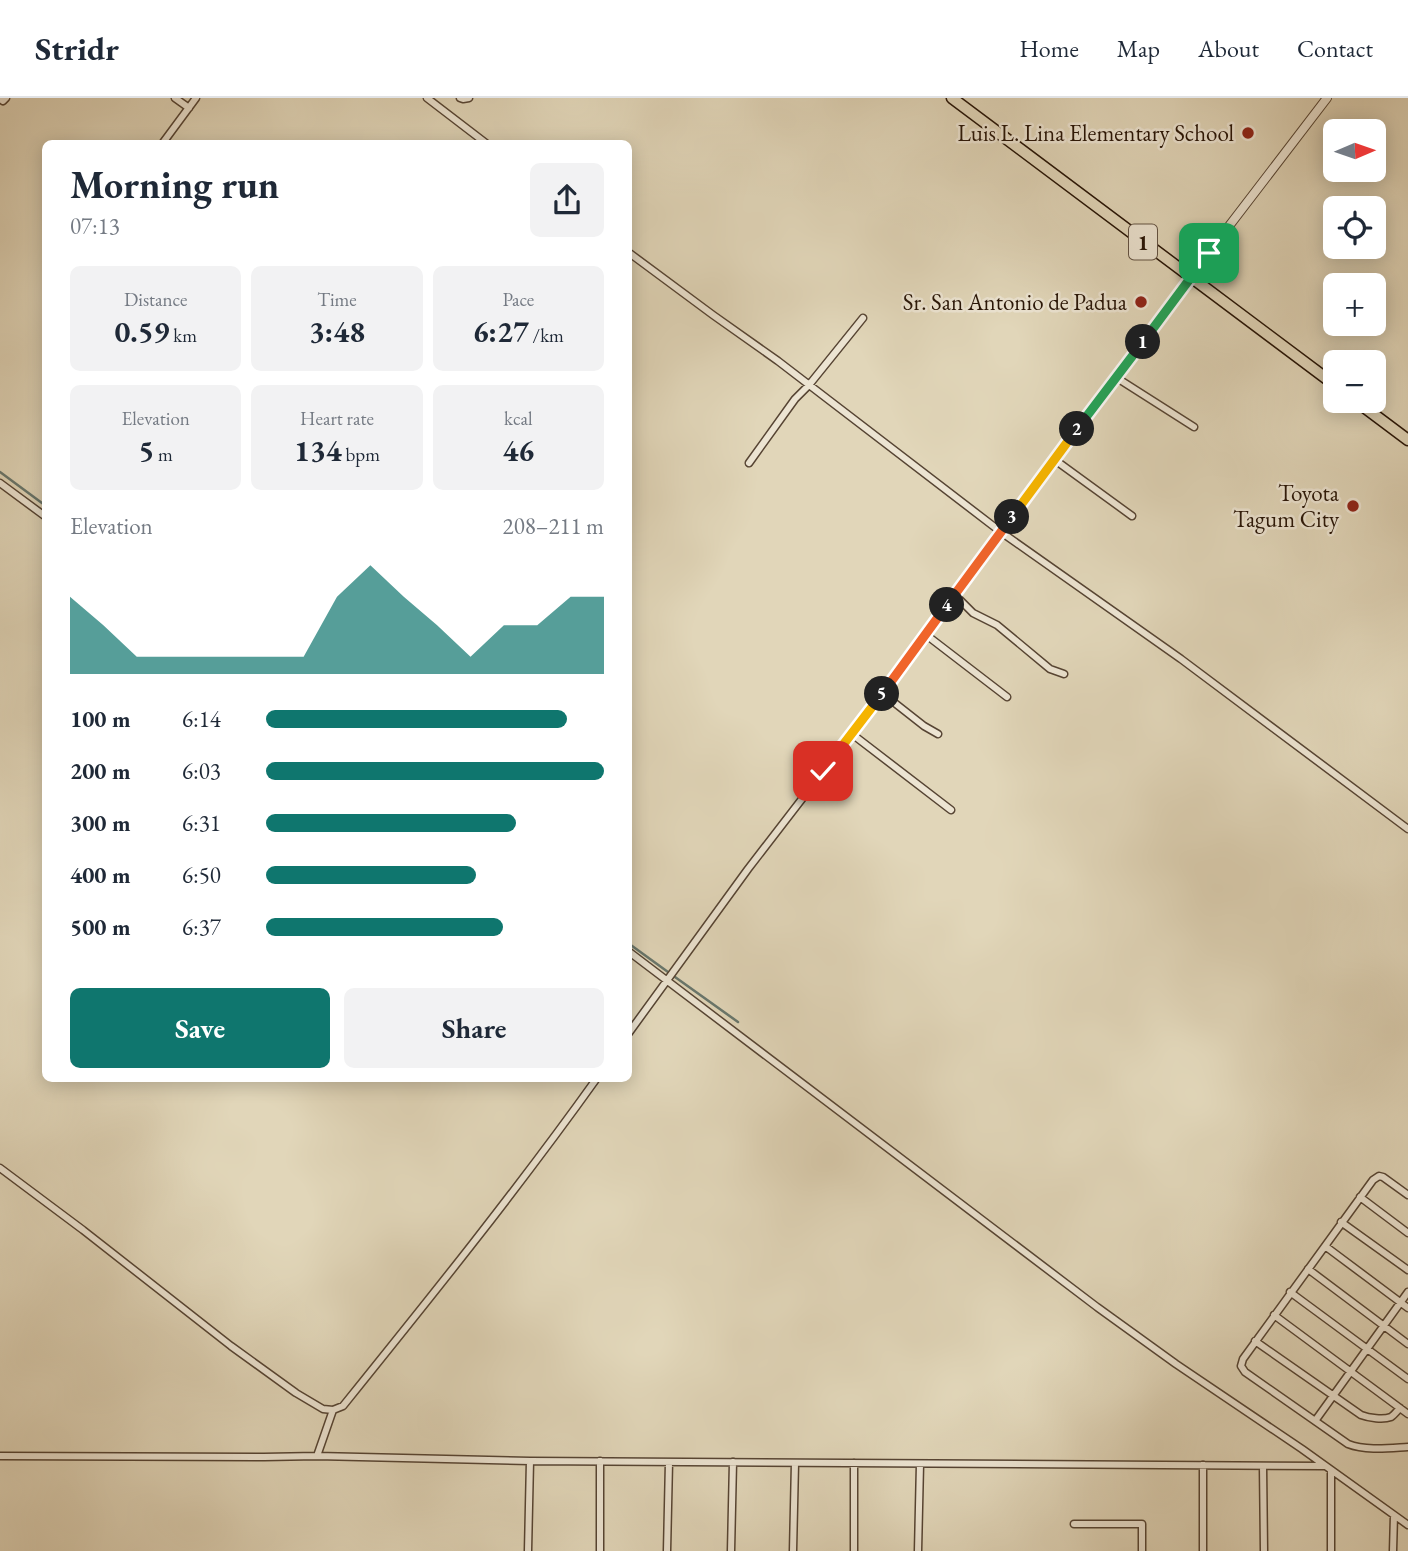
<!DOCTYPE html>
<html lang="en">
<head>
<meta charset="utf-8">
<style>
	:root { --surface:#fff; --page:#f2f2f3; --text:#1f2937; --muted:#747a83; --line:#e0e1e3; --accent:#0f766e }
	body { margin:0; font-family:"EB Garamond",serif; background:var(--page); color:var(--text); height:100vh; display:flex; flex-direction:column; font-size:26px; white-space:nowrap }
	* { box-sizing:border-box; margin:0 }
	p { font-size:23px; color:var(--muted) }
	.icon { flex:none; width:38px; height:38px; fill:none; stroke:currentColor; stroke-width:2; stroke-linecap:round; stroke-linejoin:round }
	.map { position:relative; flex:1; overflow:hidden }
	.side { position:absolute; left:42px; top:42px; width:590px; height:942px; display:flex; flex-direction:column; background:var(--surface); border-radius:10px; box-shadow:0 4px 18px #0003 }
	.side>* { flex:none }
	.needle { width:46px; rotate:88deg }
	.buttons { position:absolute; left:1323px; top:21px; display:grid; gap:14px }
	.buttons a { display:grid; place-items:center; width:63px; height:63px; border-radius:10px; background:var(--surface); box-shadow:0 4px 18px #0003; font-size:35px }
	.pin { position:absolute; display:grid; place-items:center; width:60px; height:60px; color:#fff; margin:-30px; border-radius:14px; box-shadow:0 4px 10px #0006 }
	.km { position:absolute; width:35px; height:35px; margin:-18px; border-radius:50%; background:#222; color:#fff; font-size:19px; line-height:35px; text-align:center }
	.round { display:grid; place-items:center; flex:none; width:74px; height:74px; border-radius:10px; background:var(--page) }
	.headline { display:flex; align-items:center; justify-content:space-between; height:119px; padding:0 28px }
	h1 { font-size:38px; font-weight:700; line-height:52px }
	.figures { display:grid; grid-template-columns:repeat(3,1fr); gap:10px; height:119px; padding:7px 28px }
	.figures div { display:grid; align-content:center; border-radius:10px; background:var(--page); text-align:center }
	.figures b { font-size:30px; font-weight:700 }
	.figures small { font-size:19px; font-weight:400 }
	.figures p { font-size:19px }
	.chart { height:196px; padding:14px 28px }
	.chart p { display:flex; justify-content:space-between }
	.chart svg { width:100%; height:126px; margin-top:7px; fill:var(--accent); opacity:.7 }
	.primary-button { display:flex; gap:14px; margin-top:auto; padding:14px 28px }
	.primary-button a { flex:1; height:80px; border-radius:10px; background:var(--accent); color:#fff; font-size:28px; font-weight:700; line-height:80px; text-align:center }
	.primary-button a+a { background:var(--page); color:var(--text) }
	ul { padding:0 28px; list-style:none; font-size:23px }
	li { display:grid; grid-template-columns:112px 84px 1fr; align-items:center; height:52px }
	li i { height:18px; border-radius:9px; background:var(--accent) }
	header { display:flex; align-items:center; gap:42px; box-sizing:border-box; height:98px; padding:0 35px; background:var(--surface); border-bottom:2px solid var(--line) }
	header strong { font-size:33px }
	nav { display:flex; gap:38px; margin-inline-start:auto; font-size:24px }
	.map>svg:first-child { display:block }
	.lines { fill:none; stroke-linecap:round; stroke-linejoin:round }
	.stream { stroke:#68776d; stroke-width:2.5 }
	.minor-casing { stroke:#564433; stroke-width:9 }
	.tertiary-casing { stroke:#564433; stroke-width:10 }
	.trunk-casing { stroke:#271406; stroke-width:13 }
	.minor { stroke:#ece4d2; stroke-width:6 }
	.tertiary { stroke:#ece4d2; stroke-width:8 }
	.trunk { stroke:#e1d6b9; stroke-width:10 }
	.split-1-casing { stroke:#fff; stroke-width:14 }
	.split-2-casing { stroke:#fff; stroke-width:14 }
	.split-3-casing { stroke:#fff; stroke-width:14 }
	.split-4-casing { stroke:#fff; stroke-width:14 }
	.split-5-casing { stroke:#fff; stroke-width:14 }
	.split-6-casing { stroke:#fff; stroke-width:14 }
	.split-1 { stroke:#22a559; stroke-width:9 }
	.split-2 { stroke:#22a559; stroke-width:9 }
	.split-3 { stroke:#f5b400; stroke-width:9 }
	.split-4 { stroke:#f0652b; stroke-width:9 }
	.split-5 { stroke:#f0652b; stroke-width:9 }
	.split-6 { stroke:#f5b400; stroke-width:9 }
	.poi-dot { fill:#8f2418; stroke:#ece4d2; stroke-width:2.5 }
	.labels { text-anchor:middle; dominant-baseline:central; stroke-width:5; stroke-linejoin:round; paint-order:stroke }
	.shield { fill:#ece4d2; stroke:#625243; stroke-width:2 }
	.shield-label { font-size:21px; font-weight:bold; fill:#271406 }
	.poi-label { font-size:23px; fill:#271406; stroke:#ece4d2; text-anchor:end }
</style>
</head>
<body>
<header>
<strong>Stridr</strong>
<nav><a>Home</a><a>Map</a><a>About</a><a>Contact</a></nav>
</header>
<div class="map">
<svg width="1408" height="1453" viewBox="0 0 1408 1453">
	<rect width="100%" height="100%" fill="#e1d6b9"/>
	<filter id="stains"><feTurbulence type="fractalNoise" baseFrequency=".00286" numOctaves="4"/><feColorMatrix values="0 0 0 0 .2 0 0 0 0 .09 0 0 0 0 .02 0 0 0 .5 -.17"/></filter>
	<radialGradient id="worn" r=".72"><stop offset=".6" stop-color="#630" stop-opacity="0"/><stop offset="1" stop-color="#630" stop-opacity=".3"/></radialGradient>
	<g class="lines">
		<path class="stream" d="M0 374 46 408
			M628 845 668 874
			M675 879 738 924"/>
		<defs>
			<path id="minor" d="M175 0 189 10
				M427 0 487 46
				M460 0 463 1 469 0
				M0 1 3 3 6 0
				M162 46 196 0
				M628 154 713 217 778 263 1001 434 1181 561 1408 731
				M1117 280 1194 329
				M1055 362 1132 418
				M749 365 795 301 809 287 863 220
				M0 385 46 419
				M955 497 973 515 997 527 1050 571 1064 576
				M925 536 1007 599
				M882 595 924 628 938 636
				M852 636 951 712
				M628 853 1097 1209 1176 1266 1302 1351 1408 1427
				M628 936 748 771 852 636 1190 179
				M0 1070 83 1132 231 1248 296 1295 323 1311 333 1312 343 1308C430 1200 517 1092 597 980
				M1408 1097 1383 1079 1379 1078 1373 1082 1243 1261 1241 1268 1245 1274 1348 1346C1366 1353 1390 1350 1408 1349
				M1360 1099 1408 1135
				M1341 1124 1408 1172
				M1325 1148 1408 1210
				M1308 1171 1408 1246
				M1290 1194 1408 1281
				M1274 1217 1408 1316
				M1255 1243 1361 1317C1369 1320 1383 1322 1391 1319 1394 1317 1397 1313 1400 1310
				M1315 1323 1408 1194
				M0 1358 264 1359 317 1358 530 1363 1325 1368
				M317 1358 333 1312
				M600 1363V1453
				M1203 1367V1453
				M1263 1368 1264 1453
				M1074 1426H1142V1453
				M528 1453 530 1363
				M667 1453 669 1364
				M731 1453 733 1364
				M793 1453 795 1365
				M854 1453V1365
				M918 1453 920 1366
				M1331 1453V1373
				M1393 1453 1394 1417"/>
			<path id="tertiary" d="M1190 179 1327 0"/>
			<path id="trunk" d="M952 0 1335 287
				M1356 303 1408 342"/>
		</defs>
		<use href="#minor" class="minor-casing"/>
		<use href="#tertiary" class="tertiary-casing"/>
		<use href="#trunk" class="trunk-casing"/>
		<use href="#minor" class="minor"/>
		<use href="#tertiary" class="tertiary"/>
		<use href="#trunk" class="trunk"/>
	</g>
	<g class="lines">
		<defs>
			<path id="split-1" d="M1143 244 1209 155"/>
			<path id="split-2" d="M1077 331 1143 244"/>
			<path id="split-3" d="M1012 419 1077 331"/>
			<path id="split-4" d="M947 507 1012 419"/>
			<path id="split-5" d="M882 596 947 507"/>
			<path id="split-6" d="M823 673 882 596"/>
		</defs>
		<use href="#split-1" class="split-1-casing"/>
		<use href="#split-2" class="split-2-casing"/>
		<use href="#split-3" class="split-3-casing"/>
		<use href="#split-4" class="split-4-casing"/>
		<use href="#split-5" class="split-5-casing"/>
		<use href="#split-6" class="split-6-casing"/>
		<use href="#split-1" class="split-1"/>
		<use href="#split-2" class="split-2"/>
		<use href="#split-3" class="split-3"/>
		<use href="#split-4" class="split-4"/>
		<use href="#split-5" class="split-5"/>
		<use href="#split-6" class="split-6"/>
	</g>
	<g class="poi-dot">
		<circle cx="1248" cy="35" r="7"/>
		<circle cx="1141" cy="204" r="7"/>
		<circle cx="1353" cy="408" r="7"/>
	</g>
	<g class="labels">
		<rect class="shield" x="1129" y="126.5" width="28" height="35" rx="5"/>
		<g class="shield-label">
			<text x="1143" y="144">1</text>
		</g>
		<g class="poi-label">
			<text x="1234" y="35">Luis L. Lina Elementary School</text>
			<text x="1127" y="204">Sr. San Antonio de Padua</text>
			<text x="1339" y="395">Toyota<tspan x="1339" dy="26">Tagum City</tspan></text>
		</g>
	</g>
	<rect width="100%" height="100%" filter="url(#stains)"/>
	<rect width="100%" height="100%" fill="url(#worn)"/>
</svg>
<div class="buttons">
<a><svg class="needle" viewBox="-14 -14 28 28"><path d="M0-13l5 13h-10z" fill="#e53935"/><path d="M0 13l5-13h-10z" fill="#747a83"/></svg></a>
<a><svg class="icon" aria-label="locate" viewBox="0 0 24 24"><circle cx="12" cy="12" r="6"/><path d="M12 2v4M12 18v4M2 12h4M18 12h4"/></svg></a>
<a>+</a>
<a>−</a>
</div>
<div class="pin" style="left:1209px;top:155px;background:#1e9e55"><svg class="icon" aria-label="arrive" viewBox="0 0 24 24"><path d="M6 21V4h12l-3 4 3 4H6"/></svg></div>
<div class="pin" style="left:823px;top:673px;background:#d93025"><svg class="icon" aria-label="check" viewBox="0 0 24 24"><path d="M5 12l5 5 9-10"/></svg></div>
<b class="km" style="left:1143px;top:244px">1</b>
<b class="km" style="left:1077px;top:331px">2</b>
<b class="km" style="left:1012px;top:419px">3</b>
<b class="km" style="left:947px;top:507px">4</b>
<b class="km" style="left:882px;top:596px">5</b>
<section class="side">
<div class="headline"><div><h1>Morning run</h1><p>07:13</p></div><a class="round"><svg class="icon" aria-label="share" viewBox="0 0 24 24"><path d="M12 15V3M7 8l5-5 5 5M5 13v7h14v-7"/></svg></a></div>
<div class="figures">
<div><p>Distance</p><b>0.59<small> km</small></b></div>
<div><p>Time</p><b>3:48</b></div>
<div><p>Pace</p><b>6:27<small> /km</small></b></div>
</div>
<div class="figures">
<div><p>Elevation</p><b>5<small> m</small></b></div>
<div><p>Heart rate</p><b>134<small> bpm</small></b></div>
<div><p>kcal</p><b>46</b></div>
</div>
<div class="chart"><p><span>Elevation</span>208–211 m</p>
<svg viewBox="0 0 160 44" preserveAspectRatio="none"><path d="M0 44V17L10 27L20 38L30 38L40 38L50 38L60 38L70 38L80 17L90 6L100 17L110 27L120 38L130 27L140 27L150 17L160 17V44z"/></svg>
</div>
<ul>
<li><b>100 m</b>6:14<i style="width:89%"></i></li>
<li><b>200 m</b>6:03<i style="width:100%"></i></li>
<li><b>300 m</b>6:31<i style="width:74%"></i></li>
<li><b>400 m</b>6:50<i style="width:62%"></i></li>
<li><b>500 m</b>6:37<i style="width:70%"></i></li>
</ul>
<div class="primary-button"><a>Save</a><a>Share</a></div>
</section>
</div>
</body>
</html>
